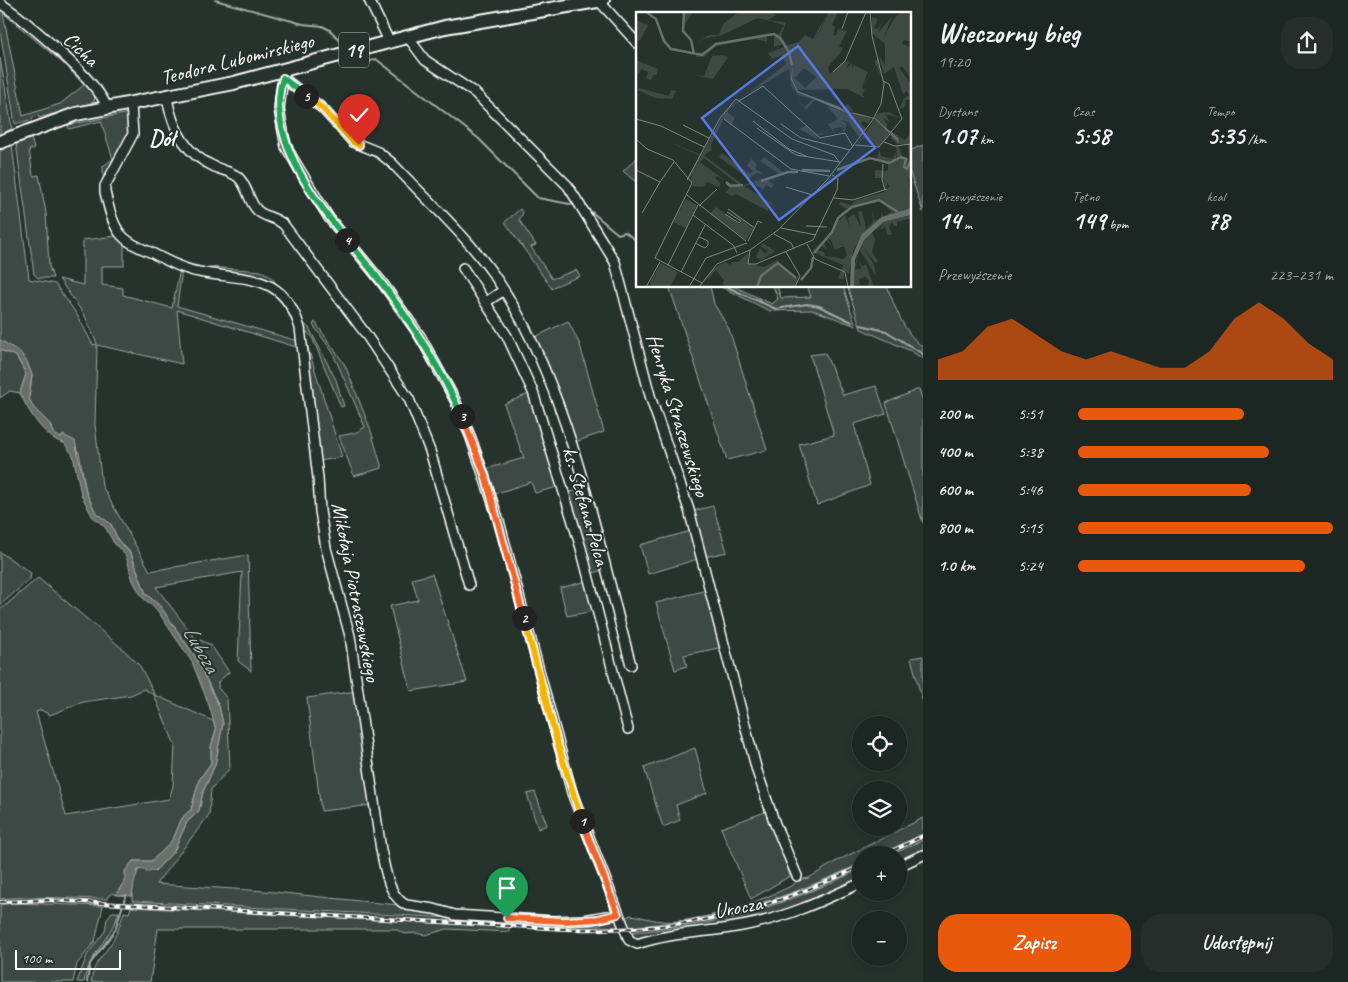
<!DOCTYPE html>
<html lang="pl">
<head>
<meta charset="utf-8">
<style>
	:root { --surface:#1c2622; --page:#252e2a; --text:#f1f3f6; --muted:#a0a5a5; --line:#3a4340; --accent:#ea580c }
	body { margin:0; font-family:Caveat,sans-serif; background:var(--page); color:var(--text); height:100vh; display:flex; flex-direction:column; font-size:19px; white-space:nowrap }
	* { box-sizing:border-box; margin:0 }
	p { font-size:16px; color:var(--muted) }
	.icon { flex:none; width:28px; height:28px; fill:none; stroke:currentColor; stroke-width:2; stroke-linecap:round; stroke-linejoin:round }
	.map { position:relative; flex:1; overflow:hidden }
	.side { display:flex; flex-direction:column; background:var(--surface); width:425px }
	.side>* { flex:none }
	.buttons { position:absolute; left:852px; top:716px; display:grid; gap:10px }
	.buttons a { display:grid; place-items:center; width:55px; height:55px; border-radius:50%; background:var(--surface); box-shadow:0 2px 8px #0003,0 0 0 1px var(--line); font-size:25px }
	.scale { position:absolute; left:15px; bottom:12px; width:106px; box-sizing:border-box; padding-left:5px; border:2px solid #fff; border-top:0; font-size:14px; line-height:18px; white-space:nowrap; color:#fff; -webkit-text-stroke:4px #26332d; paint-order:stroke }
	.pin { position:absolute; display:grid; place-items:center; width:42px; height:42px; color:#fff; margin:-51px -21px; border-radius:50% 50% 50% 0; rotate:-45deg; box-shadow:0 0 5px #0007 }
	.pin .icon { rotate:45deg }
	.km { position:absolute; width:25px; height:25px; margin:-12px; border-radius:50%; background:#222; color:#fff; font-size:14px; line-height:25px; text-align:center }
	.round { display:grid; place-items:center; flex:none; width:52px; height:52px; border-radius:20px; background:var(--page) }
	.headline { display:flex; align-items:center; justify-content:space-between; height:85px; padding:0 15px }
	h1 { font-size:28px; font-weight:800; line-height:38px }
	.metrics { display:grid; grid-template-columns:repeat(3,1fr); gap:8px; height:85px; padding:5px 15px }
	.metrics div { display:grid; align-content:center }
	.metrics b { font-size:25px; font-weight:800 }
	.metrics small { font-size:14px; font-weight:400 }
	.metrics p { font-size:14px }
	.chart { height:140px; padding:10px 15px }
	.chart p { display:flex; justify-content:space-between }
	.chart svg { width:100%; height:90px; margin-top:5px; fill:var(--accent); opacity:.7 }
	.primary-button { display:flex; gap:10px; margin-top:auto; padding:10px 15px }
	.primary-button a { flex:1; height:58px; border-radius:20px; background:var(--accent); color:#fff; font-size:20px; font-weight:800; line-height:58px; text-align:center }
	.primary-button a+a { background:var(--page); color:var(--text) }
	ul { padding:0 15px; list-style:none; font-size:16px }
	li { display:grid; grid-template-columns:80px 60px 1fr; align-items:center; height:38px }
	li i { height:12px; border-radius:6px; background:var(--accent) }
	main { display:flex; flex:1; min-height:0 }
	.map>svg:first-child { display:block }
	.built { fill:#333f3a }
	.green { fill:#3e4944; stroke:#9ea4a2; fill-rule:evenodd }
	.water { fill:#67706c; stroke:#a4a9a7 }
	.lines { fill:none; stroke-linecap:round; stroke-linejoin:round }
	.stream { stroke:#a4a9a7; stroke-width:2 }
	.minor-casing { stroke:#fff; stroke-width:12 }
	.highway-casing { stroke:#fff; stroke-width:16 }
	.minor { stroke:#26332d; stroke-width:9 }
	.highway { stroke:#26332d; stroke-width:12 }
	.rail-casing { stroke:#fff; stroke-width:4 }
	.rail { stroke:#26332d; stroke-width:2; stroke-dasharray:5.5; stroke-linecap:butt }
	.split-1-casing { stroke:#fff; stroke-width:10 }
	.split-2-casing { stroke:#fff; stroke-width:10 }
	.split-3-casing { stroke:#fff; stroke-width:10 }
	.split-4-casing { stroke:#fff; stroke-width:10 }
	.split-5-casing { stroke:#fff; stroke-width:10 }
	.split-6-casing { stroke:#fff; stroke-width:10 }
	.split-1 { stroke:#f0652b; stroke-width:6 }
	.split-2 { stroke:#f5b400; stroke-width:6 }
	.split-3 { stroke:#f0652b; stroke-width:6 }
	.split-4 { stroke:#22a559; stroke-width:6 }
	.split-5 { stroke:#22a559; stroke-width:6 }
	.split-6 { stroke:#f5b400; stroke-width:6 }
	.labels { text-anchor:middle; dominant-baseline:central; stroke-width:4; stroke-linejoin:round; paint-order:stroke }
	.shield { fill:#26332d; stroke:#bec2c0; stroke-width:1 }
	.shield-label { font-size:20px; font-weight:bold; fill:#fff }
	.street-label { font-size:21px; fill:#fff; stroke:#26332d }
	.neighbourhood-label { font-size:22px; font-weight:bold; fill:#fff; stroke:#26332d }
	.water-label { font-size:22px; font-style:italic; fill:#b3b8b6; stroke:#26332d }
	.inset-river { fill:none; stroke:#67706c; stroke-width:2.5 }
	.inset-road { fill:none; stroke:#7d8581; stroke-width:1 }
	.view { fill:#567ae2; fill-opacity:0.15; stroke:#567ae2; stroke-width:2.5 }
	.inset-edge { fill:none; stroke:#fff; stroke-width:2.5 }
</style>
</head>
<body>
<main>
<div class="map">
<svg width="923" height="982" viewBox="0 0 923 982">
	<rect width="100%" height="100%" fill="#26332d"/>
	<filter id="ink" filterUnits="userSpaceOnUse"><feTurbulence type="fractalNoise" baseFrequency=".02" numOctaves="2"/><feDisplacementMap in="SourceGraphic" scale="10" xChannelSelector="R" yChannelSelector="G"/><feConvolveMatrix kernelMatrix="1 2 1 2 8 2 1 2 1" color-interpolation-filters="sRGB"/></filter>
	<g filter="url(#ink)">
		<path class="built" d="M923 834V840L891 855H878Z
			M861 863V869L811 893 747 915 710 924 628 932 457 926 131 907 132 901 542 924 626 927 676 923 756 906 795 892Z"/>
		<path class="green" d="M0 7 67 63 65 65 3 13 23 116 60 104 84 85 69 69 71 67 90 85 95 95 94 102 39 118 38 115 33 117V119L15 124 0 30Z
			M0 58 12 128 0 136Z
			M129 113 131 133 105 179H103V166L113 159 101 121 69 129 68 125Z
			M31 138 34 149 29 150 33 176 39 175 46 213 49 266 53 278H38L34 274 16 143Z
			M12 145 29 279 55 284 76 313 93 345 97 344 85 316 59 279 83 285V240L117 236 124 245V266H102V285L123 288V295L172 308 180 269 182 270 177 306 298 341 299 348 177 310 182 364 97 345 95 425 102 486 150 571 248 555 251 671 238 661 242 572 156 587 194 637 211 645 229 672 218 682V688L227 698 230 768 211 789 209 815 156 884 264 891 398 905 401 908 423 909 471 918 617 917 620 927 132 901 133 883 138 870 142 869 147 872 155 871 174 851 187 822 199 811 203 792 215 765 223 723 219 706 196 658 160 606 146 594 131 553 118 540 111 524 96 513 86 492 79 452 53 433 50 424 33 407 29 398 32 375 27 362 0 340V151Z
			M923 145V212L909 170V151Z
			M637 158V183L623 171Z
			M520 209 523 213 519 220 536 245 531 247 552 279 576 270 580 276 555 286 552 289 505 222Z
			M208 267 261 271 269 275 278 285 273 281 270 284 210 271Z
			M669 286H710L714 304 729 329 767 450 727 460Z
			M719 286H733L772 304 778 299 773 286H777L781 298 811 297 807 286H843L856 326 813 310 770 311Z
			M847 286H887C895 307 904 334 923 347V359L911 351 861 329Z
			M568 321 580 345 604 432 572 443 533 338Z
			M315 322 345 365 370 428 382 468 354 476 339 436 355 433 365 427 332 351 313 325Z
			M303 323 309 328 336 380 344 406 341 407 312 337 304 329Z
			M305 338 342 457 320 461Z
			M0 350 16 356 26 374 20 393 10 391 0 398Z
			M825 353 843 395 876 386 886 414 854 424 870 485 817 505 799 444 834 435 810 355Z
			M919 389 923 402V523L886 403Z
			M531 393 561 486 535 493 531 482 494 494 486 469 524 458 504 404Z
			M581 489 603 570 590 574 567 493Z
			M713 506 727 552 704 557 693 511Z
			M691 531 698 559 648 574 640 545Z
			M0 552 31 573 30 579 0 605Z
			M432 574 467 682 411 691 390 606 418 600 412 579Z
			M38 578 124 650 140 666 155 695 213 721 216 730 211 747V763L199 780 191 810C180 816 179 827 174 837 169 846 159 854 151 861H133L126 871 125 880 116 895 113 893 108 896 107 899 27 897 0 899V610ZM144 689 154 695 175 745 173 786 169 799 66 816 36 712 41 710 50 715 83 702 131 695Z
			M587 581 594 611 567 616 560 588Z
			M707 590 724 647 684 655 687 666 675 670 656 603Z
			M923 656V703L911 658Z
			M357 691 373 805 321 811 307 698Z
			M695 748 707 793 676 805 680 820 663 827 644 768Z
			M535 792 547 825 538 829 527 794Z
			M768 811 790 876 751 899 721 828Z
			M923 818V834L878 855H861V863C780 902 716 920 626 927L624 919 630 915C641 916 650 920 661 921 696 925 762 901 793 885L798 880 809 878 835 862Z
			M923 840V853L899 865V855H891Z
			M861 869V882L765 919 644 939 632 940 628 932C717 927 781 907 861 869Z
			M12 903 103 906 95 941 77 964 73 982H0V905Z
			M131 907 509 927V932L447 929 426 935 415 933 405 934 395 929H158L150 982H91C94 962 100 960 110 945 117 935 120 924 124 912L129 913Z
			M112 912H119C111 938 88 956 84 982H77L87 955 105 931 107 919Z"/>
		<path class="water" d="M0 340 20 352 27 362 32 375 29 398 33 407 50 424 53 433 61 438 63 435 75 441 86 492 96 513 111 524 118 540 131 554 146 594 160 606 196 658 219 706 223 724 215 765 203 792 199 811 187 822 174 851 155 871 147 872 142 869 138 870 134 883 132 896 116 895 125 880V871L133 861H151C159 854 169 846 174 837 179 827 180 816 191 810L199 780 211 763V747L216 730 209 705 192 662 157 610 142 597 133 581 126 556 114 543 105 527 92 516 81 494 73 455 64 443C45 439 28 411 20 393L26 374 16 356 0 350Z"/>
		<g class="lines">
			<path class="stream" d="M215 0 303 24 322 26 330 30 344 45
				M356 58 365 63 376 59 478 138 538 198 575 205
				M587 208 618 234 625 232 637 241
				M725 286 776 309 807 304 819 306 852 322
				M861 325 886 331 923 354
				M87 982 90 964 115 930 126 895"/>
			<defs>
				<path id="minor" d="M369 0 389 41
					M599 1 637 43
					M0 3C25 20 99 81 107 108
					M407 36 425 60 475 93 568 186 615 262 651 399 689 510 757 771 775 824 797 876
					M283 78 279 109 286 147 329 218 381 281 420 336 455 400 471 438 499 521 572 793 629 940 637 944C673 932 705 933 742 926 785 918 822 901 861 883
					M283 78 322 108 353 142 378 152 392 163C426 199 471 240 498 281 570 388 597 541 631 665
					M167 98C172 126 185 154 213 166 220 170 231 171 238 177 248 186 248 201 257 210 265 218 276 217 284 225L365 333 409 399 430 451 469 585
					M131 104 133 134 105 186V192C108 204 111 221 119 232 126 242 138 247 150 252 166 260 182 269 199 272 245 281 283 271 300 328L318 478 320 511 326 548 350 636 381 850C385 868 388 896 406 905L434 909 455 915 553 921 584 920 618 914
					M463 268 507 336 533 392 581 548 628 729
					M486 302 504 290
					M899 866 923 855"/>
				<path id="highway" d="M0 142 76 114 234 83 445 27 603 0"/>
			</defs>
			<use href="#minor" class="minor-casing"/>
			<use href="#highway" class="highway-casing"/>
			<use href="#minor" class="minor"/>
			<use href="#highway" class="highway"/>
			<defs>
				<path id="rail" d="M884 855 923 836
					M0 902 47 900 564 929C679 932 757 916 861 866"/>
			</defs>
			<use href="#rail" class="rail-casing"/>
			<use href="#rail" class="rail"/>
		</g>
	</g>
	<g class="lines" filter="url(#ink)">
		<defs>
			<path id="split-1" d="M507 918 564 921 598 919 618 914 582 821"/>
			<path id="split-2" d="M524 618 557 742 582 821"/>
			<path id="split-3" d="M462 416 485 475 524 618"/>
			<path id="split-4" d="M347 240C393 294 433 351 462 416"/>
			<path id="split-5" d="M306 96 283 78C265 133 313 199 347 240"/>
			<path id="split-6" d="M306 96 322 108 353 142 359 145"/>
		</defs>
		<use href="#split-1" class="split-1-casing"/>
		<use href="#split-2" class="split-2-casing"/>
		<use href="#split-3" class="split-3-casing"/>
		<use href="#split-4" class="split-4-casing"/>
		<use href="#split-5" class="split-5-casing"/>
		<use href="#split-6" class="split-6-casing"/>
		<use href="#split-1" class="split-1"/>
		<use href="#split-2" class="split-2"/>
		<use href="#split-3" class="split-3"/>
		<use href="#split-4" class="split-4"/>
		<use href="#split-5" class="split-5"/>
		<use href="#split-6" class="split-6"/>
	</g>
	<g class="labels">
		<rect class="shield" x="339" y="32.5" width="30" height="35" rx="4"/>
		<g class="shield-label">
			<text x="354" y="50">19</text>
		</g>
		<g class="street-label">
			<text transform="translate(81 49) rotate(44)">Cicha</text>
			<text transform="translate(237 59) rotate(-14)">Teodora Lubomirskiego</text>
			<text transform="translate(678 415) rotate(73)">Henryka Straszewskiego</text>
			<text transform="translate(586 506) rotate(74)">ks. Stefana Pelca</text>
			<text transform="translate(356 592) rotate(79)">Mikołaja Piotraszewskiego</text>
			<text transform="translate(738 907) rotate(-10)">Urocza</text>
		</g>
		<g class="neighbourhood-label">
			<text x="162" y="139">Dół</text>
		</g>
		<g class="water-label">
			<text transform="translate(201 649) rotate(60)">Lubcza</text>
		</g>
	</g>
	<g transform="translate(636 12)">
		<rect width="275" height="275" fill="#26332d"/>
		<path d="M0 0V8L12 13 4 29 0 28ZM47 0H57L49 12 48 7 47 17 58 32 62 31 68 26 74 23H83L87 12 103 0H133L140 3 132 8 147 10 150 11 145 24 151 33 163 30 169 23 177 27 192 0 176 35 193 0H202L196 13 199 15 197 23 200 24 202 17 211 19 203 34 207 36 205 40 192 55 194 62 210 49 213 50 210 57 216 51V56L218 53 232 60 225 77 239 54V46L240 49 242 46 247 68 242 52 245 64 240 53 226 76 229 78 226 82 229 86 211 77 160 78 157 74 161 80 197 96 208 101 206 97 212 92 217 99 210 101 235 106 233 112 227 109 225 112 230 116 224 126 212 110 205 108 211 112 208 121 206 115H203L197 117 199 122 196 118 181 124V127L163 117 170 113 180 123 196 118 192 112 202 107 190 93 179 88 170 98 160 86 169 95 177 87 163 84 155 74 153 57 111 82 91 100 99 106 96 112 88 107 90 102 75 133 76 138 68 143 107 173 143 162 124 149 128 145 148 161 153 159 135 165 146 174 135 166 132 169 138 172 136 176 130 173 125 180 126 177 118 172 108 174 143 196 133 191 132 199 100 182 96 184 89 180 95 175 90 170 103 173 68 146 64 150 90 169 81 164 79 166 85 172 83 175 71 170 67 175 56 174 57 171 54 169 57 161 53 168 52 165 64 144 31 129 65 143 90 98 150 52 146 44 136 47 132 41 148 35 147 32 138 35V23L131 24V30L119 27 80 34 68 45H60V41L69 40 81 31 132 21 143 22 148 13 122 6 86 23 67 27 63 31 57 32 59 42 33 36 22 15 34 35 56 40 55 28 46 19ZM168 56 180 65 169 76 159 66ZM266 0H275V30L268 28 266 32 275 35V61L272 59 275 66 266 54 263 56 275 72V88H270L268 95 263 98 268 86 273 84 271 79 267 82 258 55 248 62 243 44 249 53V32L236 21V5L242 7 238 16 242 17 246 9 242 21 256 4 248 25 259 5ZM87 43 92 45 77 67 57 63 68 64 76 44ZM0 48 22 57 21 63H17L15 68 10 66 12 60 5 57 3 62 0 61ZM3 76 33 84 35 78 40 79 36 87 19 86 1 78ZM253 100 264 106 249 102 254 110 247 106 252 113 250 116 247 113 254 121 244 134H237L228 126 221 133 239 107 246 112 238 106 242 101ZM256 120 269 128 275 121V170L272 164 275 196 250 204 231 217 217 239 213 262 209 259 207 268 202 266 207 253 179 241 176 244 178 237 196 220 206 200 212 197 203 193 204 190 216 193 218 189 248 180 254 174 251 171 250 178 246 166H239V158L251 159 252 157V152L241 147 243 137 245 144 257 147 259 140 261 148 260 134H263L266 144 273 146 272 133 261 132 254 124ZM242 188 256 200 247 204 245 201V205L238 209 236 199 237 210 230 217 226 199 222 200 225 215 218 202 212 206 214 215 209 203 204 208 202 206 220 194 236 189 238 192ZM191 226 195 228 199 238 208 234 198 230 207 233 206 228 211 243 208 247 189 244 188 240 179 238 184 233 191 238 187 229 190 227 198 238ZM86 141 114 162 117 159 111 154 115 147 121 152 119 156 127 162 121 161 113 167 83 145ZM50 187 61 193 50 216 37 210ZM80 195 103 212 106 210 92 197 118 216 110 228 74 202ZM275 203V206L261 210V214H258L256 210 253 215 256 222 251 223 249 215 242 219 248 212 236 220 239 228 236 240 242 249 239 251 226 233 238 253 240 264 224 238 219 257H225L223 248 226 254 230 252 238 275H231L233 269 230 265 223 267 224 275 223 272 218 275 219 252 227 230 234 220 246 210ZM139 224 128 232 139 239 120 252 125 248 120 245 124 236 128 241 133 239 124 234ZM112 241V251L128 255 141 248 156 264 163 267 159 275H122L125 263 120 275H92L81 270 86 272 88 269 80 258 64 275 78 256 89 250 95 253V250H102ZM25 251 42 260 34 275H16L14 270Z" fill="#3e4944" fill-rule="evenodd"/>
		<path d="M157 52 156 67 162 79 204 95 209 100 220 101 239 106 262 126 263 131H275H263L239 107 208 100 161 80 155 67ZM275 196V203L247 210 228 228 219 248 218 275H214L215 247 226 222 246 205Z" fill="#67706c"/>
		<path class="inset-river" d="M10 0 20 7 28 29 35 37 66 43 80 32 138 22 144 26 153 40 156 53M48 0 47 19 55 28 58 42M166 158 194 159M201 158 234 146 253 151 265 145 270 147 268 155 271 157 275 148M125 169 152 160H162M90 170 94 174 107 173M178 241 196 220 202 206 216 195 243 188 262 200M165 268 175 256 177 245M121 275 125 264 142 251 160 266"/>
		<path class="inset-road" d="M206 17 212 0M197 60 209 49 230 0M247 69 253 72 266 107M103 89 127 74 184 126 209 121 217 135M0 107 25 114 68 135M88 107 155 157 193 164M117 109 153 137 170 144M145 112 165 126 214 138M47 113 73 126M121 116 160 143 204 150M255 120 266 107M0 127 11 137 37 148 56 171 19 246 66 271M248 130 259 134 275 132M219 133 243 135 254 122M247 152 246 168 249 178M0 158 24 170 38 150M51 168 84 106 100 87 156 127 198 143 204 151M150 175 176 183M51 183 110 229M198 186 217 188 251 177M63 194 81 177M92 197 119 216M91 200 105 209M6 201 24 170M89 202 103 211 105 209M57 203 97 233 101 241M170 214 191 215M145 216 180 223M138 222 155 231 158 237M112 229 122 209 126 211M59 231 69 236 72 233V229L63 225M171 232 179 247 209 260 212 275M114 238 112 252H120L177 228 201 178 202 166 196 163M150 240 164 264 159 275M32 253 62 193M45 260 69 213M10 275 24 250M53 275 70 246 111 231M63 275 81 252 114 238 142 218 191 168 236 109 245 92 248 72 236 24 234 0"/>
		<path class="view" d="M162 34 239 136 143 208 66 106Z"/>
		<rect width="275" height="275" class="inset-edge"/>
	</g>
</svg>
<div class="buttons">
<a><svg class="icon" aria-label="locate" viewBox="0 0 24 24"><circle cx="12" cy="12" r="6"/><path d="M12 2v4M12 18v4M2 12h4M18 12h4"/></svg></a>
<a><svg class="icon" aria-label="layers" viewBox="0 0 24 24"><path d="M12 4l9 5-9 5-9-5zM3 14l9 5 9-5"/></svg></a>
<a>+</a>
<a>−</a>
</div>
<div class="scale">100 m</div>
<div class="pin" style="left:507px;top:918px;background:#1e9e55"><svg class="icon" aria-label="arrive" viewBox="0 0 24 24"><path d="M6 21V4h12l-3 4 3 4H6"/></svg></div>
<div class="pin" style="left:359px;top:145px;background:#d93025"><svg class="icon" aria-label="check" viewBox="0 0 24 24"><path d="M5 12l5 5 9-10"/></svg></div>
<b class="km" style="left:582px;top:821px">1</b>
<b class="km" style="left:524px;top:618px">2</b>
<b class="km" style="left:462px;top:416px">3</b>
<b class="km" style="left:347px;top:240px">4</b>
<b class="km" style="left:306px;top:96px">5</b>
</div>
<section class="side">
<div class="headline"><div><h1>Wieczorny bieg</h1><p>19:20</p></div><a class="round"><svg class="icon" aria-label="share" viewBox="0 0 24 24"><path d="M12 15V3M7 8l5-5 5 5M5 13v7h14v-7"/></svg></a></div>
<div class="metrics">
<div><p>Dystans</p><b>1.07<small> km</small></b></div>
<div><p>Czas</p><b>5:58</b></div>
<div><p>Tempo</p><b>5:35<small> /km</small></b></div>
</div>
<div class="metrics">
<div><p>Przewyższenie</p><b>14<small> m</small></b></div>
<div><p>Tętno</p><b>149<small> bpm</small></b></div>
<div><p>kcal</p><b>78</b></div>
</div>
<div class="chart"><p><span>Przewyższenie</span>223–231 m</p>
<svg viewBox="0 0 160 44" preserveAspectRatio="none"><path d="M0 44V34L10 30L20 18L30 14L40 22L50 30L60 34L70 30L80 34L90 38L100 38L110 30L120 14L130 6L140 14L150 26L160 34V44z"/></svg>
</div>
<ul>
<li><b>200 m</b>5:51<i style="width:65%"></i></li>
<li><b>400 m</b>5:38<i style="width:75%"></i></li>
<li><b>600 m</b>5:46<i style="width:68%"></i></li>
<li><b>800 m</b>5:15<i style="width:100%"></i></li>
<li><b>1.0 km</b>5:24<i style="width:89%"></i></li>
</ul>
<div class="primary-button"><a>Zapisz</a><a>Udostępnij</a></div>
</section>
</main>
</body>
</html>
